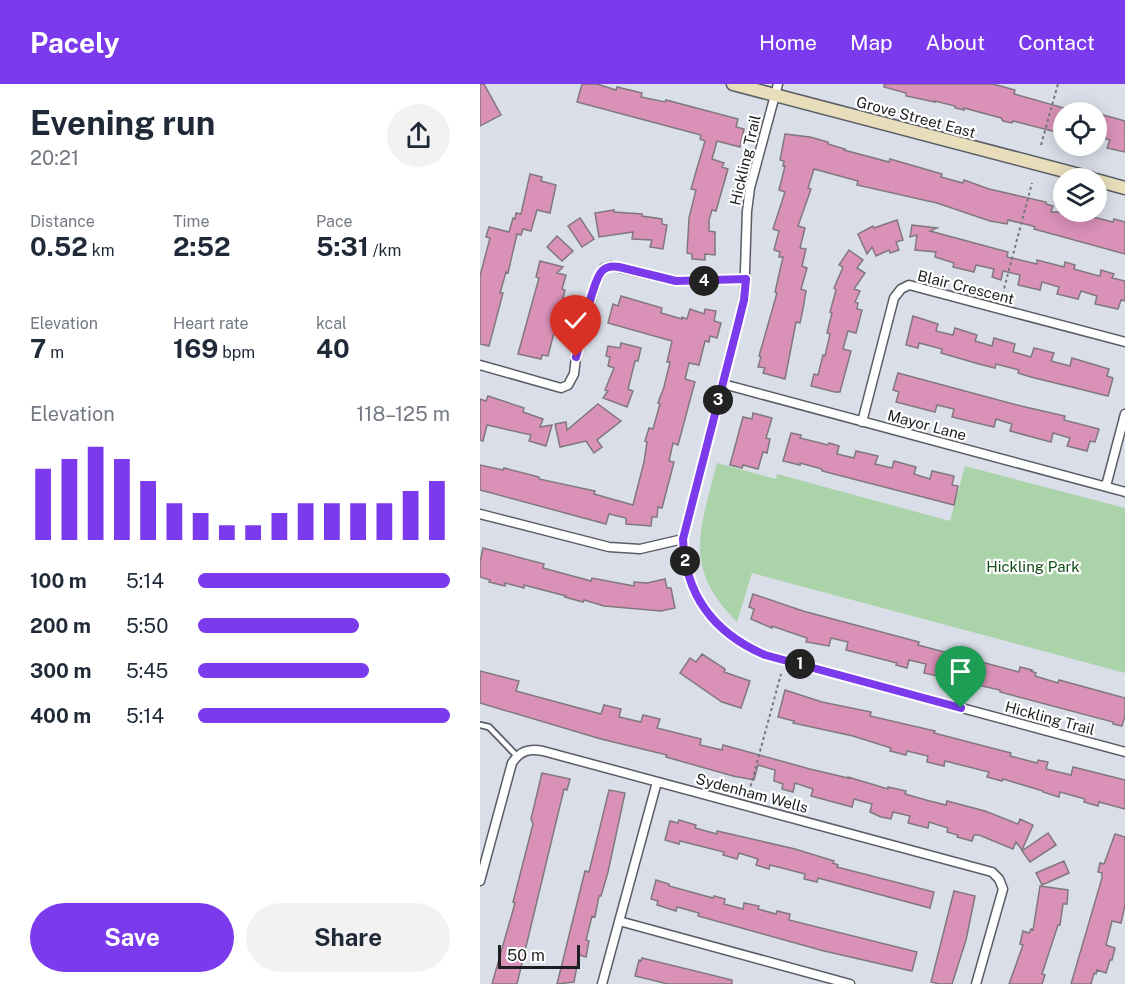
<!DOCTYPE html>
<html lang="en">
<head>
<meta charset="utf-8">
<style>
	:root { --surface:#fff; --page:#f2f2f3; --text:#1f2937; --muted:#747a83; --accent:#7c3aed }
	body { margin:0; font-family:"Public Sans",sans-serif; background:var(--page); color:var(--text); height:100vh; display:flex; flex-direction:column; font-size:22px; white-space:nowrap }
	* { box-sizing:border-box; margin:0 }
	p { font-size:20px; color:var(--muted) }
	.icon { flex:none; width:33px; height:33px; fill:none; stroke:currentColor; stroke-width:2; stroke-linecap:round; stroke-linejoin:round }
	.map { position:relative; flex:1; overflow:hidden }
	.drawer { display:flex; flex-direction:column; background:var(--surface); width:480px }
	.drawer>* { flex:none }
	.buttons { position:absolute; left:573px; top:18px; display:grid; gap:12px }
	.buttons a { display:grid; place-items:center; width:54px; height:54px; border-radius:50%; background:var(--surface); box-shadow:0 3px 15px #0003; font-size:30px }
	.scale { position:absolute; left:18px; bottom:15px; width:82px; box-sizing:border-box; padding-left:6px; border:3px solid #1c1e21; border-top:0; font-size:16px; line-height:21px; white-space:nowrap; color:#1c1e21; -webkit-text-stroke:4px #fff; paint-order:stroke }
	.pin { position:absolute; display:grid; place-items:center; width:51px; height:51px; color:#fff; margin:-62px -26px; border-radius:50% 50% 50% 0; rotate:-45deg; box-shadow:0 0 6px #0007 }
	.pin .icon { rotate:45deg }
	.km { position:absolute; width:30px; height:30px; margin:-15px; border-radius:50%; background:#222; color:#fff; font-size:16px; line-height:30px; text-align:center }
	.round { display:grid; place-items:center; flex:none; width:63px; height:63px; border-radius:32px; background:var(--page) }
	.overview { display:flex; align-items:center; justify-content:space-between; height:102px; padding:0 30px }
	h1 { font-size:33px; font-weight:700; line-height:45px }
	.metrics { display:grid; grid-template-columns:repeat(3,1fr); gap:9px; height:102px; padding:6px 30px }
	.metrics div { display:grid; align-content:center }
	.metrics b { font-size:26px; font-weight:700 }
	.metrics small { font-size:16px; font-weight:400 }
	.metrics p { font-size:16px }
	.chart { height:168px; padding:12px 30px }
	.chart p { display:flex; justify-content:space-between }
	.chart svg { width:100%; height:108px; margin-top:6px; stroke:var(--accent); stroke-width:6 }
	.action { display:flex; gap:12px; margin-top:auto; padding:12px 30px }
	.action a { flex:1; height:69px; border-radius:36px; background:var(--accent); color:#fff; font-size:24px; font-weight:700; line-height:69px; text-align:center }
	.action a+a { background:var(--page); color:var(--text) }
	ul { padding:0 30px; list-style:none; font-size:20px }
	li { display:grid; grid-template-columns:96px 72px 1fr; align-items:center; height:45px }
	li i { height:15px; border-radius:8px; background:var(--accent) }
	header { display:flex; align-items:center; gap:36px; box-sizing:border-box; height:84px; padding:0 30px; background:var(--accent); color:#fff }
	header strong { font-size:28px }
	nav { display:flex; gap:33px; margin-inline-start:auto; font-size:21px }
	main { display:flex; flex:1; min-height:0 }
	.map>svg:first-child { display:block }
	.green { fill:#abd3aa }
	.building { fill:#da91b8; stroke:#81787c; stroke-width:1.5 }
	.lines { fill:none; stroke-linecap:round; stroke-linejoin:round }
	.lane-casing { stroke:#595d65; stroke-width:8 }
	.street-casing { stroke:#595d65; stroke-width:11 }
	.secondary-casing { stroke:#595d65; stroke-width:15 }
	.path { stroke:#73767c; stroke-width:2; stroke-dasharray:3 3; stroke-linecap:butt }
	.lane { stroke:#fff; stroke-width:4.5 }
	.street { stroke:#fff; stroke-width:8 }
	.secondary { stroke:#e8debc; stroke-width:12 }
	.route-casing { stroke:#fff; stroke-width:12 }
	.route { stroke:#7c3aed; stroke-width:8 }
	.labels { text-anchor:middle; dominant-baseline:central; stroke-width:4.5; stroke-linejoin:round; paint-order:stroke }
	.street-label { font-size:15px; fill:#1c1e21; stroke:#fff }
	.park-label { font-size:15px; fill:#114d16; stroke:#fff }
</style>
</head>
<body>
<header>
<strong>Pacely</strong>
<nav><a>Home</a><a>Map</a><a>About</a><a>Contact</a></nav>
</header>
<main>
<section class="drawer">
<div class="overview"><div><h1>Evening run</h1><p>20:21</p></div><a class="round"><svg class="icon" aria-label="share" viewBox="0 0 24 24"><path d="M12 15V3M7 8l5-5 5 5M5 13v7h14v-7"/></svg></a></div>
<div class="metrics">
<div><p>Distance</p><b>0.52<small> km</small></b></div>
<div><p>Time</p><b>2:52</b></div>
<div><p>Pace</p><b>5:31<small> /km</small></b></div>
</div>
<div class="metrics">
<div><p>Elevation</p><b>7<small> m</small></b></div>
<div><p>Heart rate</p><b>169<small> bpm</small></b></div>
<div><p>kcal</p><b>40</b></div>
</div>
<div class="chart"><p><span>Elevation</span>118–125 m</p>
<svg viewBox="0 0 160 44" preserveAspectRatio="none"><path d="M5 44V15M15 44V11M25 44V6M35 44V11M45 44V20M55 44V29M65 44V33M75 44V38M85 44V38M95 44V33M105 44V29M115 44V29M125 44V29M135 44V29M145 44V24M155 44V20"/></svg>
</div>
<ul>
<li><b>100 m</b>5:14<i style="width:100%"></i></li>
<li><b>200 m</b>5:50<i style="width:64%"></i></li>
<li><b>300 m</b>5:45<i style="width:68%"></i></li>
<li><b>400 m</b>5:14<i style="width:100%"></i></li>
</ul>
<div class="action"><a>Save</a><a>Share</a></div>
</section>
<div class="map">
<svg width="645" height="900" viewBox="0 0 645 900">
	<rect width="100%" height="100%" fill="#dadee8"/>
	<path class="green" d="M237 379 296 395 297 390 470 437 485 382 645 424V589L272 489 257 538C202 483 220 446 237 379Z"/>
	<path class="building" d="M0 0H4L21 31 0 42Z
		M102 0H117L136 6 137 3 162 9 161 13 185 18 186 16 258 35 256 43 264 45 260 63 237 57 232 75 244 79 242 83 248 85 236 127 232 126 229 136V147L235 148V171L225 170V176L212 175V170L207 169 209 134 216 106 211 105 225 57 220 55 221 51 97 18Z
		M404 0H513L535 6 534 10 584 24V50L533 37 532 39 523 37 521 34 484 24V26L475 24V22L455 17V18L426 12V9L404 3Z
		M616 29 645 37V68L627 64 630 56 616 52Z
		M305 50 330 53 348 58V60L365 65 364 66 409 78 410 75 462 90 461 93 483 99 484 96 509 105 566 118V120L573 122 571 128H604L614 130 613 133 633 138 634 135 645 138V170L554 145 555 143 549 141 528 136 527 140 510 137 457 119 377 101 378 97 334 85 328 104 331 105 318 142 325 144 320 164 326 165 322 182 327 184 321 205 326 207 323 225 320 239 316 238 305 295 283 289 285 284 278 283 281 273 279 272 297 209 295 208 303 173H299L300 168 294 166 299 147 293 145 305 108 299 106 305 82H303L304 77 300 76Z
		M50 90 62 93 61 97 76 101 70 129 57 126 51 147 43 145 41 151 37 150 28 189 26 188 20 209H23L9 262 0 260V192L10 154 6 153 9 143 29 148 33 134 35 135 36 129 41 130Z
		M134 126V128L162 130V132L182 135V140L187 141 183 165 170 163 172 156 152 155 153 148 119 153 115 129Z
		M100 134 114 155 102 163 88 142Z
		M417 136 423 156 416 158 419 166 410 169 409 166 396 172 392 163 387 170 378 150 393 142 394 144Z
		M432 141 457 144 450 147 528 168 527 173 557 180V176L584 183 585 178 595 181 594 185 615 191 620 192 621 186 634 190 632 194 645 197V217L641 216 638 225 615 220 617 212 601 207 598 215 577 210 579 203 562 198 560 206 538 201 540 191 523 187 521 196 512 193 514 185 496 181 494 188 473 183 474 179 455 173 456 168 435 166 437 151 430 153Z
		M77 152 93 167 82 177 67 163Z
		M369 166 383 176 377 184 385 189 374 205 380 207 375 218 378 219 377 225 382 226 376 249 368 247 363 265 371 267 360 308H355L331 302 334 290 338 291 343 271 345 272 350 250 347 249 352 229 350 228 356 206 354 204 363 183 359 181Z
		M60 177 83 183 77 189 86 191 82 205 85 206 68 272 62 271 61 275 38 270 59 194 56 193Z
		M141 212 182 224 181 229 202 235V233L207 235 210 225 224 230 225 225 236 227 234 237 241 239 237 254 230 252 229 258 225 257 219 281 209 279 205 295 215 298 213 305 198 361 193 359 189 377 194 378 182 424 178 423 177 433H172L171 442 146 440V434L129 430 126 440 0 406V381L23 386 24 384 59 393V395L115 407 114 410 153 421 164 378 167 358 165 357 169 344 173 345 180 320 178 319 184 303 190 278H187L192 257 128 239 133 220 138 222Z
		M433 232 458 240 456 247 473 251 475 244 497 251 495 257 512 262 514 254 535 260 533 268 551 273 554 264 574 269 571 277 590 282 592 274 629 285 627 292 633 294 628 312 551 293 538 289 539 286 516 280 515 284 499 280 461 269 462 265 439 259 438 264 426 261Z
		M141 259 161 264 158 277H155L148 305 153 307 147 323 123 314 128 307 125 306 134 284 128 282 130 273 126 272 128 262 140 264Z
		M418 289 541 322 585 332 584 336 619 345 615 358 610 357 607 367 587 362 590 354 573 349 571 358 530 347 532 340 516 335 514 343 472 333 474 325 457 321 455 328 416 318 419 308 413 306Z
		M8 312 44 324 43 328 63 335 60 343 72 341 66 362 49 357 51 351 7 341 3 357 0 356V315L6 317Z
		M118 320 141 337 117 356 122 363 114 369 106 357 80 363 75 340 86 338 87 346Z
		M273 329 292 334 286 354 290 355 287 369 283 368 278 385 263 381 262 384 250 381 263 333 272 335Z
		M311 349 321 351 320 354 348 361 349 359 359 362 357 370 374 374 376 367 398 372 395 380 412 384 414 377 436 383 434 390 450 395 452 387 474 392 472 401 478 402 474 421 342 387V385L320 379V381L303 377Z
		M3 464 64 480 63 484 111 497 112 494 154 502V498L167 499 185 495 187 504H191L195 524 181 527 124 522 104 516 103 518 85 513 86 512 44 501V504L25 499V502L9 498 10 496 0 493V478Z
		M273 510 323 527 439 558 438 561 539 588 540 583 552 586 551 587 556 589 555 592 578 599 579 596 645 614V632L642 642 633 640V638L520 608V606L444 589 446 580 429 576 427 584 416 581 417 579 366 566 368 558 351 554 349 562 326 558 327 554 292 542V544L271 535 274 525 269 523Z
		M222 570 245 585 244 588 270 597 261 624 242 618 200 589 210 574 216 578Z
		M0 587 39 597 36 607 121 630 124 621 141 625 139 633 161 638 163 631 180 635 177 644 221 655 220 661 242 666 243 661 330 685 368 694V693L408 705V703L426 707 425 710 446 716 466 721 467 717 505 727 538 740 540 735 553 741 542 766 536 758 533 765 499 751H494L492 757 477 753 478 751 467 748 468 744 449 738 448 744 428 739 430 732 413 728 411 735 401 733 390 728 392 720 374 715 372 723 331 712 333 705 315 699 313 708 302 705 303 700 294 697 295 686 278 681 274 696 253 692 186 673 187 671 121 655 0 619Z
		M305 606 342 618 391 628 390 632 455 647 454 649 531 669 530 672 557 679 558 676 568 678 566 685 591 691 593 683 645 696V725L619 718 618 722 604 718 605 715 580 708 579 713 563 708V707L523 695 522 697 507 693 509 688 465 677 464 682 447 678 448 672 427 667 426 671 410 667 411 664 373 652 313 639 314 637 298 633Z
		M62 689 90 695 87 706 84 705 37 900H12L35 819 33 818 53 740 51 735Z
		M129 706 145 709 128 788 121 812H119L115 833 112 832 106 856 109 857 106 873 99 871 94 898 77 900 105 787 109 788Z
		M199 736 216 741 215 744 237 750V747L315 765 354 777 353 779 358 781 357 783 454 808 450 824 338 794 337 798 324 795 325 790 306 785 290 781 289 785 276 781 278 775 259 769 257 775 243 771 244 768 200 757 199 760 185 756 190 737 198 739Z
		M568 749 576 761 550 778 542 767Z
		M635 750 645 753V821L641 839 632 837 626 861 635 864 632 876H630L626 889 617 886 616 890 614 889 611 900H591L622 794V789L618 788 620 779 624 780Z
		M584 777 589 789 562 801 556 789Z
		M176 796 189 800V802L233 814 234 812 245 815 244 820 263 825 264 819 279 822 278 825 296 830 297 827 310 830 309 836 437 868 432 887 344 867 218 832 219 829 197 823 196 827 177 821 178 817 171 815Z
		M560 802 588 806 587 820H583L580 841H578L562 890 565 891 562 900H529L543 861 540 860 543 847 549 849 551 845 553 846Z
		M474 807 495 812 486 856 472 900H460L451 898Z
		M162 874 252 896V900H188L155 892 159 876 161 877Z"/>
	<g class="lines">
		<defs>
			<path id="lane" d="M0 641 9 643 37 672"/>
			<path id="street" d="M298 0 270 104 267 127 264 216 203 455C205 512 234 549 285 571L645 668
				M0 281 81 304 88 301 94 290 96 273 116 197 124 184 131 182 196 197 266 195
				M243 300 645 408
				M382 338 414 214 421 205 429 201 645 258
				M626 402 645 330
				M0 430 129 463 160 465 203 455
				M0 797 32 679C40 667 49 664 63 667L512 788 519 795 523 805 496 900
				M139 837 370 900
				M122 900 177 698"/>
			<path id="secondary" d="M253 0 611 94
				M616 96 645 104"/>
		</defs>
		<use href="#lane" class="lane-casing"/>
		<use href="#street" class="street-casing"/>
		<use href="#secondary" class="secondary-casing"/>
		<path class="path" d="M561 61 578 0
			M521 216 552 99
			M269 708 301 590"/>
		<use href="#lane" class="lane"/>
		<use href="#street" class="street"/>
		<use href="#secondary" class="secondary"/>
	</g>
	<g class="lines">
		<defs>
			<path id="route" d="M96 273C101 256 112 197 122 187 127 182 133 182 139 183L196 197 266 195 264 216 257 244 203 455C205 512 234 549 285 571L481 624"/>
		</defs>
		<use href="#route" class="route-casing"/>
		<use href="#route" class="route"/>
	</g>
	<g class="labels">
		<g class="street-label">
			<text transform="translate(436 33) rotate(15)">Grove Street East</text>
			<text transform="translate(265 76) rotate(-77)">Hickling Trail</text>
			<text transform="translate(486 203) rotate(14)">Blair Crescent</text>
			<text transform="translate(447 341) rotate(15)">Mayor Lane</text>
			<text transform="translate(570 634) rotate(15)">Hickling Trail</text>
			<text transform="translate(272 709) rotate(15)">Sydenham Wells</text>
		</g>
		<g class="park-label">
			<text x="553" y="482">Hickling Park</text>
		</g>
	</g>
</svg>
<div class="buttons">
<a><svg class="icon" aria-label="locate" viewBox="0 0 24 24"><circle cx="12" cy="12" r="6"/><path d="M12 2v4M12 18v4M2 12h4M18 12h4"/></svg></a>
<a><svg class="icon" aria-label="layers" viewBox="0 0 24 24"><path d="M12 4l9 5-9 5-9-5zM3 14l9 5 9-5"/></svg></a>
</div>
<div class="scale">50 m</div>
<div class="pin" style="left:481px;top:624px;background:#1e9e55"><svg class="icon" aria-label="arrive" viewBox="0 0 24 24"><path d="M6 21V4h12l-3 4 3 4H6"/></svg></div>
<div class="pin" style="left:96px;top:273px;background:#d93025"><svg class="icon" aria-label="check" viewBox="0 0 24 24"><path d="M5 12l5 5 9-10"/></svg></div>
<b class="km" style="left:320px;top:580px">1</b>
<b class="km" style="left:205px;top:477px">2</b>
<b class="km" style="left:238px;top:316px">3</b>
<b class="km" style="left:224px;top:197px">4</b>
</div>
</main>
</body>
</html>
